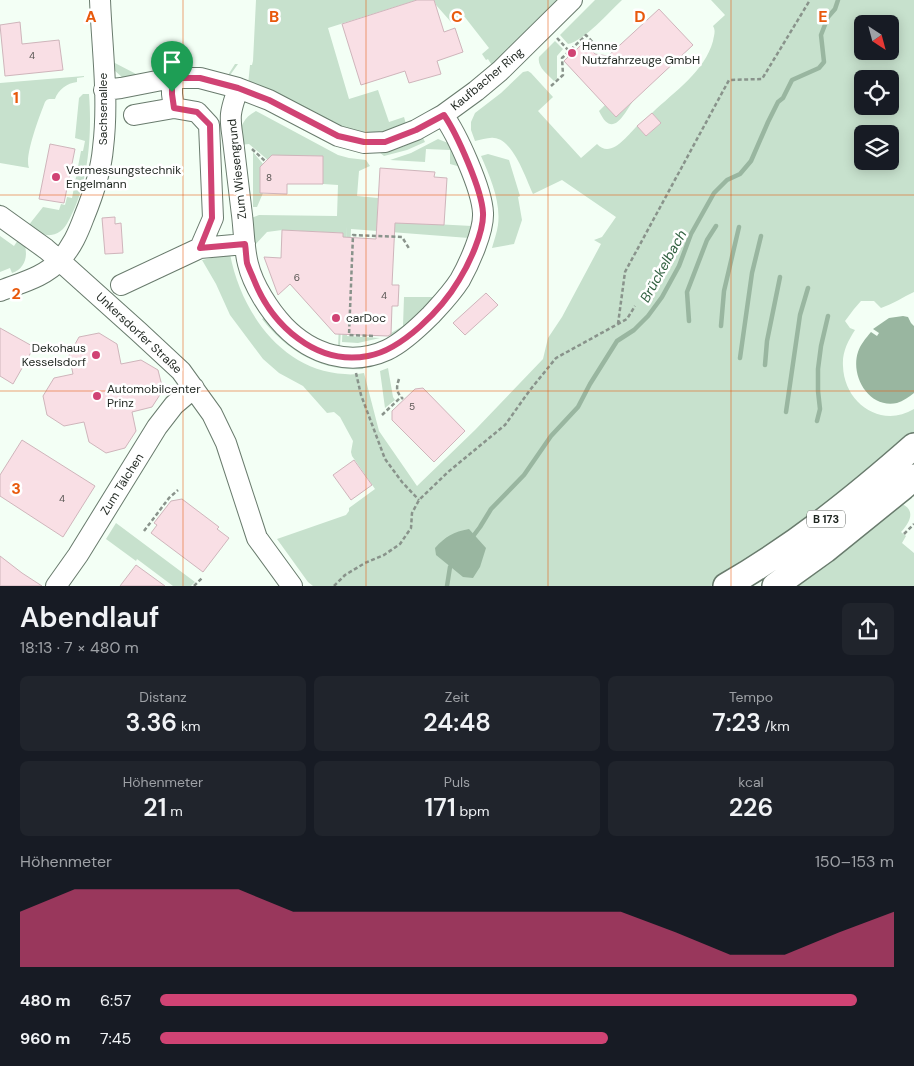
<!DOCTYPE html>
<html lang="de">
<head>
<meta charset="utf-8">
<style>
	:root { --surface:#171b24; --page:#20242c; --text:#f1f3f6; --muted:#9ea1a6; --accent:#d04374 }
	body { margin:0; font-family:"DM Sans",sans-serif; background:var(--page); color:var(--text); height:100vh; display:flex; flex-direction:column; font-size:19px; white-space:nowrap }
	* { box-sizing:border-box; margin:0 }
	p { font-size:16px; color:var(--muted) }
	.icon { flex:none; width:28px; height:28px; fill:none; stroke:currentColor; stroke-width:2; stroke-linecap:round; stroke-linejoin:round }
	.map { position:relative; height:586px; overflow:hidden }
	.side { display:flex; flex-direction:column; background:var(--surface); flex:1 }
	.side>* { flex:none }
	.needle { width:32px; rotate:144deg }
	.buttons { position:absolute; left:854px; top:15px; display:grid; gap:10px }
	.buttons a { display:grid; place-items:center; width:45px; height:45px; border-radius:8px; background:var(--surface); box-shadow:0 2px 12px #0003; font-size:25px }
	.pin { position:absolute; display:grid; place-items:center; width:42px; height:42px; color:#fff; margin:-51px -21px; border-radius:50% 50% 50% 0; rotate:-45deg; box-shadow:0 0 5px #0007 }
	.pin .icon { rotate:45deg }
	.round { display:grid; place-items:center; flex:none; width:52px; height:52px; border-radius:8px; background:var(--page) }
	.head { display:flex; align-items:center; justify-content:space-between; height:85px; padding:0 20px }
	h1 { font-size:28px; font-weight:600; line-height:38px }
	.stats { display:grid; grid-template-columns:repeat(3,1fr); gap:8px; height:85px; padding:5px 20px }
	.stats div { display:grid; align-content:center; border-radius:8px; background:var(--page); text-align:center }
	.stats b { font-size:25px; font-weight:600 }
	.stats small { font-size:14px; font-weight:400 }
	.stats p { font-size:14px }
	.chart { height:140px; padding:10px 20px }
	.chart p { display:flex; justify-content:space-between }
	.chart svg { width:100%; height:90px; margin-top:5px; fill:var(--accent); opacity:.7 }
	ul { padding:0 20px; list-style:none; font-size:16px }
	li { display:grid; grid-template-columns:80px 60px 1fr; align-items:center; height:38px }
	li i { height:12px; border-radius:6px; background:var(--accent) }
	.map>svg:first-child { display:block }
	.green { fill:#c7e1cd; fill-rule:evenodd }
	.water { fill:#99b6a0 }
	.lines { fill:none; stroke-linecap:round; stroke-linejoin:round }
	.stream { stroke:#99b6a0; stroke-width:4.5 }
	.building { fill:#f9dfe5; stroke:#cfb5bb }
	.minor-casing { stroke:#697b6d; stroke-width:22 }
	.major-casing { stroke:#697b6d; stroke-width:28 }
	.path { stroke:#89938b; stroke-width:2.5; stroke-dasharray:4 2.5; stroke-linecap:butt }
	.minor { stroke:#fff; stroke-width:20 }
	.major { stroke:#fff; stroke-width:25 }
	.route-casing { stroke:#fff; stroke-width:10 }
	.route { stroke:#d04374; stroke-width:6 }
	.grid { fill:none; stroke:#e8590c; stroke-width:1; stroke-opacity:0.55 }
	.poi-dot { fill:#d04374; stroke:#fff; stroke-width:2 }
	.labels { text-anchor:middle; dominant-baseline:central; stroke-width:5; stroke-linejoin:round; paint-order:stroke }
	.number-label { font-size:10px; fill:#565451 }
	.shield { fill:#fff; stroke:#626763; stroke-width:1 }
	.shield-label { font-size:11px; font-weight:bold; fill:#1f2620 }
	.poi-label { font-size:12px; fill:#1f2620; stroke:#fff; text-anchor:start }
	.street-label { font-size:12px; fill:#1f2620; stroke:#fff }
	.water-label { font-size:14px; font-style:italic; fill:#316140; stroke:#fff }
	.grid-label { font-size:16px; text-anchor:middle; font-weight:bold; fill:#e8590c; stroke:#fff; stroke-width:5; stroke-linejoin:round; paint-order:stroke }
</style>
</head>
<body>
<div class="map">
<svg width="914" height="586" viewBox="0 0 914 586">
	<rect width="100%" height="100%" fill="#f3fff5"/>
	<path class="green" d="M256 0H417L328 28 349 99 378 90 389 122 404 117 406 124 403 131 360 137 248 85 250 65H252L253 61Z
		M434 0H563L493 67 488 59 486 60 482 54 489 48 464 16 451 22 436 5Z
		M595 0H622C609 12 584 41 568 44L560 35Z
		M711 0H914V292C903 297 893 304 881 308L874 301H861L854 309 845 321 850 328 855 330C848 341 842 352 843 366 844 403 881 429 914 409V436L756 559 711 586H313L308 582 277 539 346 515 349 511V508L375 489 352 456 351 452 353 441 340 417 334 412 327 413 303 386 279 373 263 359 230 315 216 284 202 260 230 254C241 312 282 371 345 374 351 375 358 374 364 373L379 431 417 486 475 430 543 359 548 338 562 317 601 244 594 240 602 237 616 217 562 180 533 194C526 179 513 139 494 138 489 137 481 140 475 141L471 130V122L475 113 501 93 523 72 528 71 531 73 553 97 538 111 581 158 597 144C611 159 627 136 637 126L646 136 661 123 652 113C674 92 705 71 713 41 714 35 716 31 713 26L725 15ZM862 24H890V51H862ZM862 79H890V106H862ZM862 134H890V161H862Z
		M555 41 563 49 557 56V79L554 81C547 74 537 67 539 57Z
		M113 62 138 75 204 69 228 75 235 64H238L228 78H123L114 70Z
		M84 76V77L77 78V82C67 83 58 90 55 99 51 99 47 98 45 102 40 115 24 156 29 168L0 163V83Z
		M83 94H89C92 133 89 182 70 218 66 226 61 234 51 235 39 237 11 217 0 210V204L28 226 43 207 59 210 61 204 65 205 67 197 72 198 81 151H83L85 141 75 138 79 98Z
		M633 101C623 116 612 139 599 111L605 105 616 117Z
		M256 111 338 155 349 158 366 160 370 166 359 171 357 196 378 198 377 221 472 226 469 238 351 229 347 336 380 338 358 343 342 342 347 226 340 346 338 347 343 233 282 230 267 232 254 246 251 218 259 215 337 216 338 185 323 184V156L268 160 249 144 240 145C239 130 241 119 256 111Z
		M423 138 425 142 407 150 384 156 379 152 402 147Z
		M438 139 448 143 461 167 450 164V150L426 149 425 162 390 160 411 153Z
		M253 152 263 164 260 169V193H263L257 207H253Z
		M488 154 509 160 520 196 518 197 522 220 514 244 492 248C494 240 497 233 498 225 501 201 490 177 481 156Z
		M0 236 14 246 18 240 25 246C28 258 24 269 12 273L10 268 0 272Z
		M404 297H437L398 333 391 336V333L403 326Z
		M265 317 362 367 363 369C322 372 287 351 262 319Z
		M388 368 393 397 395 400 385 408 380 371Z
		M897 502C914 507 914 518 901 532L906 536 902 543 914 553V586H789Z
		M116 523 195 582 191 586H173L137 559 136 561 106 539Z"/>
	<path class="water" d="M903 316 908 317 911 323 914 326V393C909 397 903 401 897 403 869 409 850 376 858 352 860 345 866 338 871 332L877 336 879 333 873 329 889 318Z
		M469 529 486 548 480 567 473 578 463 577 436 555 435 548C446 536 453 532 469 529Z"/>
	<g class="lines">
		<path class="stream" d="M689 321 687 292 707 240 716 226
			M721 326 724 291 739 227
			M740 358 752 273 761 236
			M765 365 767 341 780 277
			M786 412 800 315 808 288
			M817 421 820 409 818 391V369L821 346 828 316
			M471 539 480 527 491 509 524 475 551 436 578 407 590 384 617 341 634 330 648 316 662 297 679 266 691 234 714 193 727 180 740 174 751 161 768 122 778 102 783 98 792 80 819 68 824 62 821 35 828 17 835 9 838 0
			M447 586 450 567 453 564"/>
	</g>
	<path class="building" d="M417 0H434L444 32 455 28 463 52 437 61 441 74 409 83 405 71 361 85 342 24Z
		M659 9 693 45 616 117 564 61 568 57 567 54 572 49 576 50 584 42 595 54 608 56Z
		M20 22 22 44 59 40 63 70 5 76 0 25Z
		M652 113 661 123 646 136 637 126Z
		M50 144 75 149 64 203 39 199Z
		M272 155 323 156V184H287V194L260 193V167Z
		M380 168 435 172 434 177 447 178 444 225 395 223 392 285H399L398 306H392L391 334 388 336 335 334 290 284 278 295 264 257 281 258 282 230 343 233V237L376 239Z
		M115 217V224L121 223 123 253 105 254 102 218Z
		M486 293 498 305 465 335 453 323Z
		M0 328 34 347 13 384 0 376Z
		M99 333 117 344 121 364 141 360 158 370 163 390 152 407 132 412 136 431 125 448 106 453 89 442 84 422 64 426 47 415 43 396 54 378 73 374 69 355 79 337Z
		M423 388 465 431 434 462 392 420V411L415 389Z
		M22 440 95 486 63 537 0 496V475Z
		M354 460 372 485 351 500 333 475Z
		M182 499 219 527 217 529 229 538 203 572 151 533 157 525 154 523 171 501Z
		M0 556 22 573 42 586H0Z
		M136 565 165 586H120Z"/>
	<g class="lines">
		<defs>
			<path id="minor" d="M172 78V94L174 108 197 112 209 125 213 218 200 248
				M238 88C236 96 232 105 231 114 230 122 232 132 233 140 236 165 239 190 242 215 244 231 244 249 248 264 253 285 269 310 284 326 311 354 350 367 387 350 402 343 419 327 431 315 442 303 451 294 460 280 469 264 484 231 483 213 482 189 457 134 443 115
				M104 90 121 88 172 78H200L238 88 269 100 338 136 364 143 385 142 416 130 432 121 443 115 476 91 500 71 572 0
				M134 115 174 108
				M0 216 46 249 60 261 139 332 181 371 212 414 226 443 257 538 292 586
				M121 285 200 248 245 244
				M0 291C20 283 45 277 60 260 72 247 78 233 84 217 93 195 101 172 103 148 109 99 102 49 100 0
				M56 586 78 555 157 427 174 405 194 388"/>
			<path id="major" d="M726 586C794 547 855 498 914 446
				M775 586 825 550 903 487 914 477"/>
		</defs>
		<use href="#minor" class="minor-casing"/>
		<use href="#major" class="major-casing"/>
		<path class="path" d="M557 38 569 51
			M551 86 563 75 562 58 586 35 598 48
			M252 149 265 161
			M618 324 625 272 729 80 762 79 810 0
			M373 336 349 335 353 235 402 237 410 250
			M356 373 361 395 385 459 402 482 419 500
			M399 379C396 388 396 392 403 399
			M382 415 401 397
			M144 531 169 498 178 490
			M904 534 914 524
			M194 586 202 578
			M334 586 345 575 365 563 384 555 400 544 411 528 412 513 419 500 448 472 505 425 530 390 556 358 627 319 635 306"/>
		<use href="#minor" class="minor"/>
		<use href="#major" class="major"/>
	</g>
	<g class="lines">
		<defs>
			<path id="route" d="M172 78H200L238 88 269 100 338 136 364 142H385L416 130 444 115C457 134 482 190 483 213 484 232 469 264 459 280 442 309 402 350 368 356 316 366 272 325 254 280 252 275 249 269 247 263 246 257 246 250 245 244L200 248 212 218 210 125 197 112 174 108 172 94Z"/>
		</defs>
		<use href="#route" class="route-casing"/>
		<use href="#route" class="route"/>
	</g>
	<path class="grid" d="M183 0V586M366 0V586M548 0V586M731 0V586M0 195H914M0 391H914"/>
	<g class="poi-dot">
		<circle cx="572" cy="53" r="5"/>
		<circle cx="56" cy="177" r="5"/>
		<circle cx="336" cy="318" r="5"/>
		<circle cx="96" cy="355" r="5"/>
		<circle cx="97" cy="396" r="5"/>
	</g>
	<g class="labels">
		<g class="number-label">
			<text x="32" y="55">4</text>
			<text x="269" y="177">8</text>
			<text x="297" y="277">6</text>
			<text x="384" y="295">4</text>
			<text x="412" y="406">5</text>
			<text x="62" y="498">4</text>
		</g>
		<rect class="shield" x="807" y="510.5" width="38" height="17" rx="4"/>
		<g class="shield-label">
			<text x="826" y="519">B 173</text>
		</g>
		<g class="poi-label">
			<text x="582" y="46">Henne<tspan x="582" dy="14">Nutzfahrzeuge GmbH</tspan></text>
			<text x="66" y="170">Vermessungstechnik<tspan x="66" dy="14">Engelmann</tspan></text>
			<text x="346" y="318">carDoc</text>
			<text x="86" y="348" text-anchor="end">Dekohaus<tspan x="86" dy="14">Kesselsdorf</tspan></text>
			<text x="107" y="389">Automobilcenter<tspan x="107" dy="14">Prinz</tspan></text>
		</g>
		<g class="street-label">
			<text transform="translate(487 79) rotate(-40)">Kaufbacher Ring</text>
			<text transform="translate(103 109) rotate(-90)">Sachsenallee</text>
			<text transform="translate(237 169) rotate(-96)">Zum Wiesengrund</text>
			<text transform="translate(139 333) rotate(43)">Unkersdorfer Straße</text>
			<text transform="translate(122 484) rotate(-58)">Zum Tälchen</text>
		</g>
		<g class="water-label">
			<text transform="translate(663 266) rotate(-61)">Brückelbach</text>
		</g>
	</g>
	<g class="grid-label">
		<text x="91" y="22">A</text>
		<text x="274" y="22">B</text>
		<text x="457" y="22">C</text>
		<text x="640" y="22">D</text>
		<text x="823" y="22">E</text>
		<text x="16" y="103">1</text>
		<text x="16" y="299">2</text>
		<text x="16" y="494">3</text>
	</g>
</svg>
<div class="buttons">
<a><svg class="needle" viewBox="-14 -14 28 28"><path d="M0-13l5 13h-10z" fill="#e53935"/><path d="M0 13l5-13h-10z" fill="#9ea1a6"/></svg></a>
<a><svg class="icon" aria-label="locate" viewBox="0 0 24 24"><circle cx="12" cy="12" r="6"/><path d="M12 2v4M12 18v4M2 12h4M18 12h4"/></svg></a>
<a><svg class="icon" aria-label="layers" viewBox="0 0 24 24"><path d="M12 4l9 5-9 5-9-5zM3 14l9 5 9-5"/></svg></a>
</div>
<div class="pin" style="left:172px;top:92px;background:#1e9e55"><svg class="icon" aria-label="arrive" viewBox="0 0 24 24"><path d="M6 21V4h12l-3 4 3 4H6"/></svg></div>
</div>
<section class="side">
<div class="head"><div><h1>Abendlauf</h1><p>18:13 · 7 × 480 m</p></div><a class="round"><svg class="icon" aria-label="share" viewBox="0 0 24 24"><path d="M12 15V3M7 8l5-5 5 5M5 13v7h14v-7"/></svg></a></div>
<div class="stats">
<div><p>Distanz</p><b>3.36<small> km</small></b></div>
<div><p>Zeit</p><b>24:48</b></div>
<div><p>Tempo</p><b>7:23<small> /km</small></b></div>
</div>
<div class="stats">
<div><p>Höhenmeter</p><b>21<small> m</small></b></div>
<div><p>Puls</p><b>171<small> bpm</small></b></div>
<div><p>kcal</p><b>226</b></div>
</div>
<div class="chart"><p><span>Höhenmeter</span>150–153 m</p>
<svg viewBox="0 0 160 44" preserveAspectRatio="none"><path d="M0 44V17L10 6L20 6L30 6L40 6L50 17L60 17L70 17L80 17L90 17L100 17L110 17L120 27L130 38L140 38L150 27L160 17V44z"/></svg>
</div>
<ul>
<li><b>480 m</b>6:57<i style="width:95%"></i></li>
<li><b>960 m</b>7:45<i style="width:61%"></i></li>
</ul>
</section>
</body>
</html>
